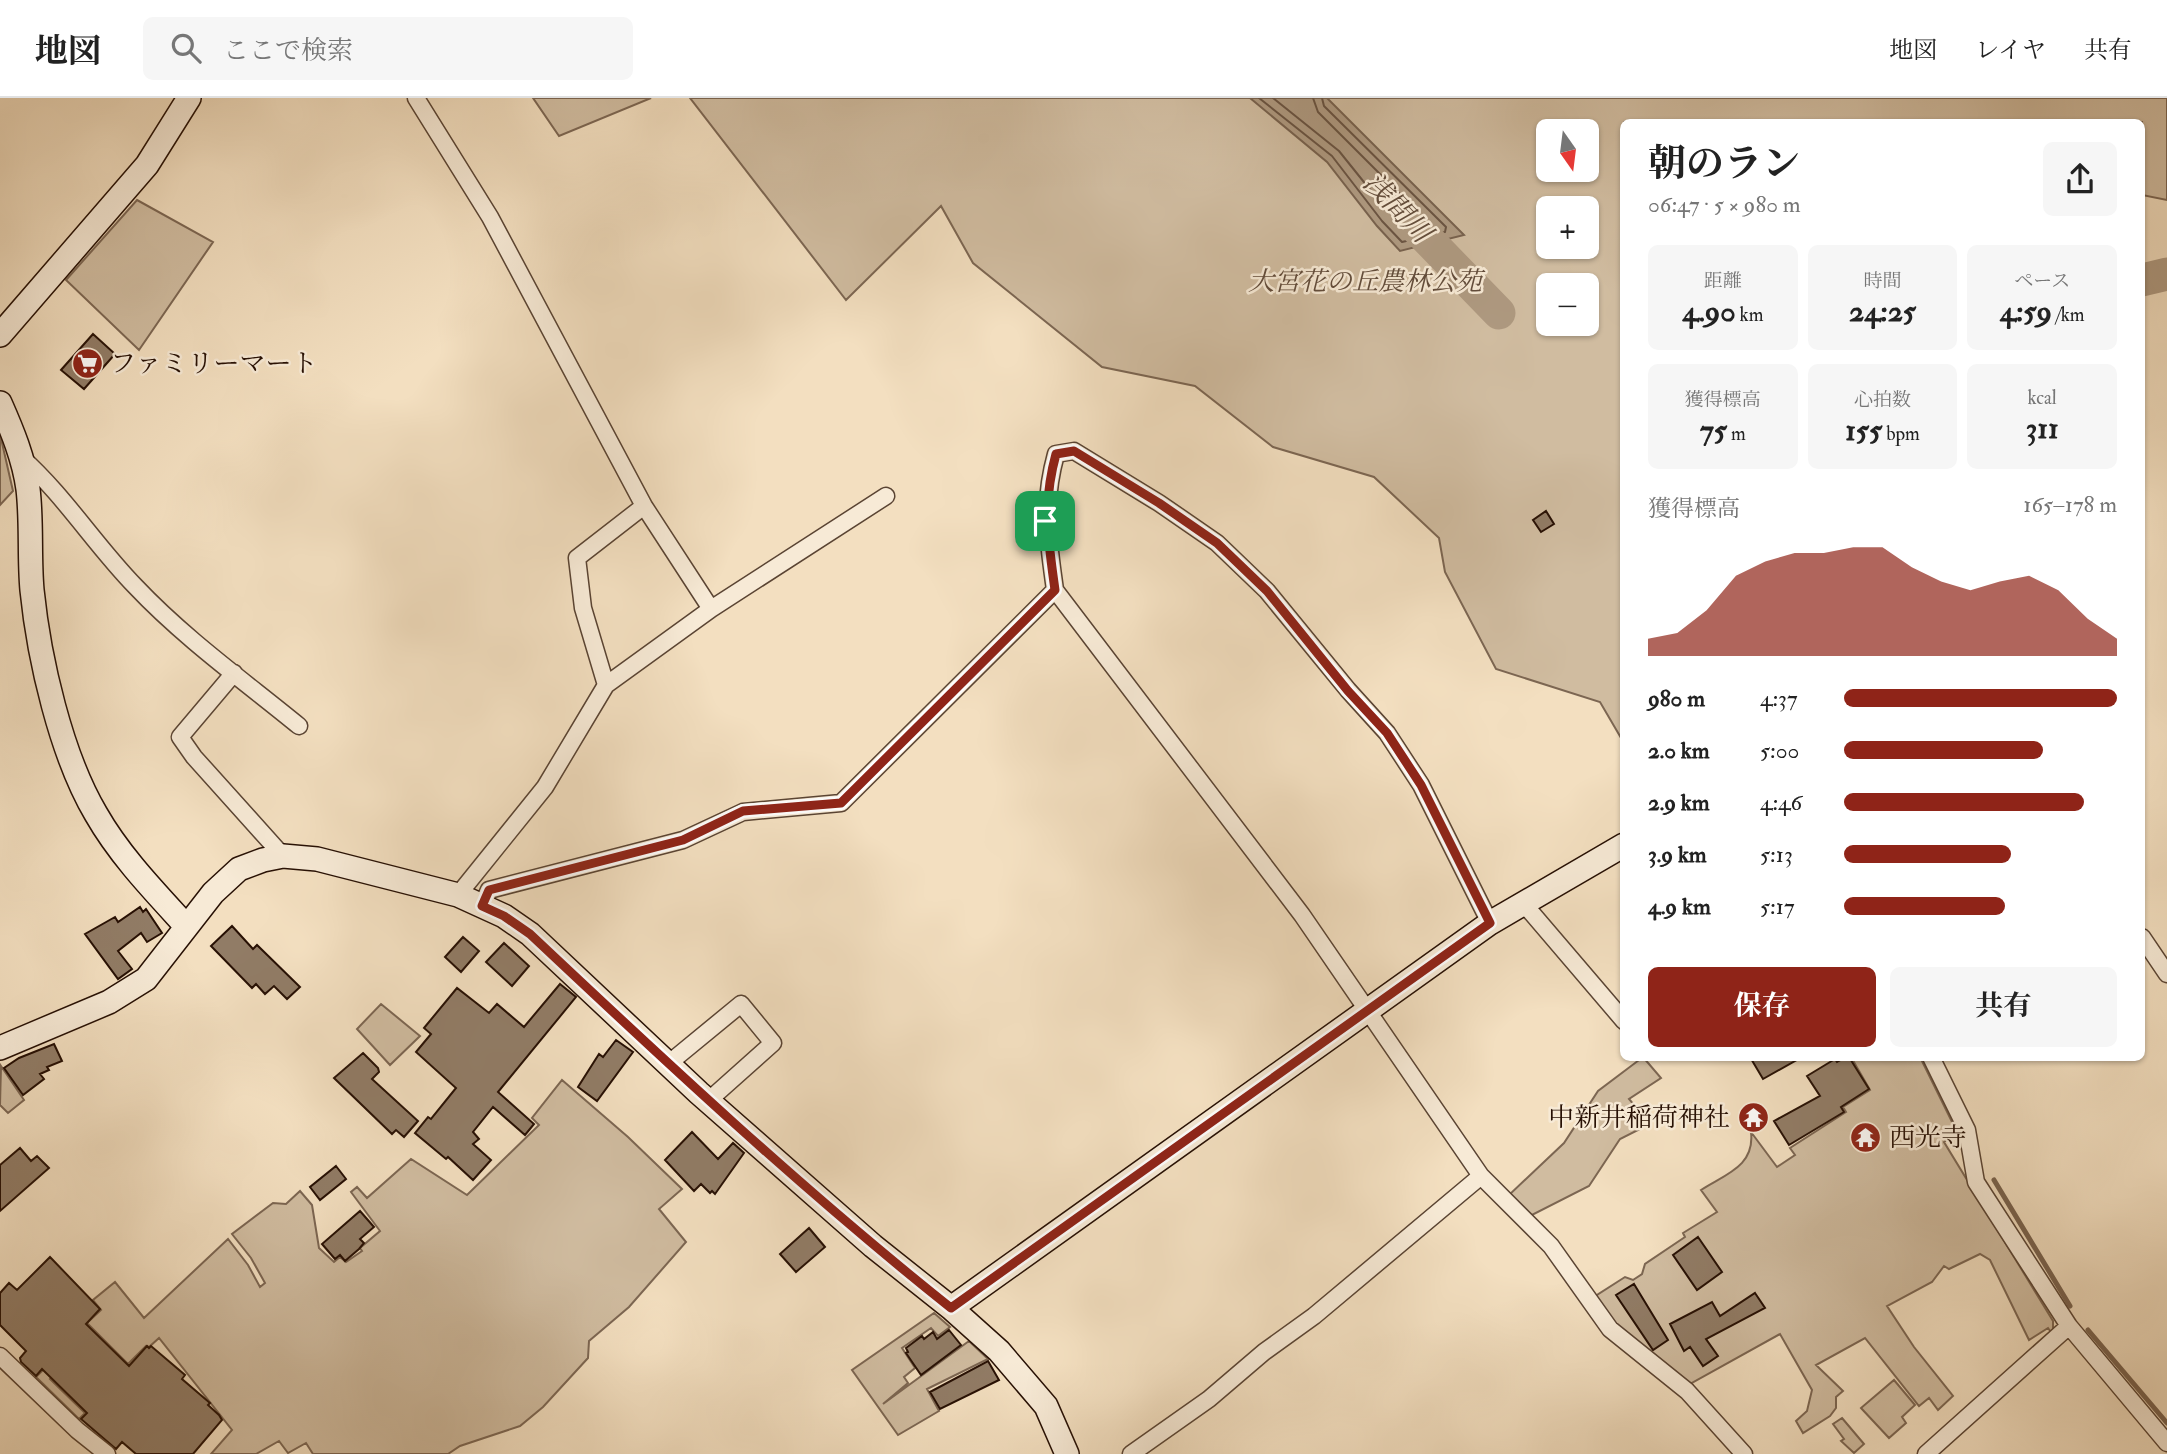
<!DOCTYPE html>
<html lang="ja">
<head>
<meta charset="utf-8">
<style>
	:root { --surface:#fff; --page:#f6f6f6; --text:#222; --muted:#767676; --line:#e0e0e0; --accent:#8f2418 }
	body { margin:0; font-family:"IM FELL Double Pica","Noto Serif JP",serif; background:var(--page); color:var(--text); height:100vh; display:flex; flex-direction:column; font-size:26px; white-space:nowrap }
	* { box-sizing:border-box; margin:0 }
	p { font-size:23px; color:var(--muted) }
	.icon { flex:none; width:38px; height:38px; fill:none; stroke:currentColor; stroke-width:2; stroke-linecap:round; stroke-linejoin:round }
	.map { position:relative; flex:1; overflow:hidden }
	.details { position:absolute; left:1620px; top:21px; width:525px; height:942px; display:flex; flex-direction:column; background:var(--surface); border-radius:10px; box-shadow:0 2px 5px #0004 }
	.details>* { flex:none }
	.needle { width:46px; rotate:166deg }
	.controls { position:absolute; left:1536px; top:21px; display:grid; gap:14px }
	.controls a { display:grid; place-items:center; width:63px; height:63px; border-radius:10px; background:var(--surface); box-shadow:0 2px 5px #0004; font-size:35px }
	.pin { position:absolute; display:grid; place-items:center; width:60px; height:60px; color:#fff; margin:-30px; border-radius:14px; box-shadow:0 4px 10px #0006 }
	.round { display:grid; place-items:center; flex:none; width:74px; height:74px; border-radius:10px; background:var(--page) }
	.overview { display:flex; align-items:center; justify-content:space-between; height:119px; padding:0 28px }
	h1 { font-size:38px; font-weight:700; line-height:52px }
	.metrics { display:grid; grid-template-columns:repeat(3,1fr); gap:10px; height:119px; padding:7px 28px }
	.metrics div { display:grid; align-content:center; border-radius:10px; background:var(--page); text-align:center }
	.metrics b { font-size:30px; font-weight:700 }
	.metrics small { font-size:19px; font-weight:400 }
	.metrics p { font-size:19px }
	.chart { height:196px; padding:14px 28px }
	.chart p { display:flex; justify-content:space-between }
	.chart svg { width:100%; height:126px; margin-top:7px; fill:var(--accent); opacity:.7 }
	.action { display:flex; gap:14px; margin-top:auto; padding:14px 28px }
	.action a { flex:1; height:80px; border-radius:10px; background:var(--accent); color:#fff; font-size:28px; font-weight:700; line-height:80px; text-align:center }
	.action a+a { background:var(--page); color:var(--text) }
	ul { padding:0 28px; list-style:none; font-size:23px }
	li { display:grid; grid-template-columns:112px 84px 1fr; align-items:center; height:52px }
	li i { height:18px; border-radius:9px; background:var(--accent) }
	header { display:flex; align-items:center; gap:42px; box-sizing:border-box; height:98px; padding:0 35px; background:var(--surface); border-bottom:2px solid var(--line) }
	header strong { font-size:33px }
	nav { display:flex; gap:38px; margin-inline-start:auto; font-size:24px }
	.search { width:490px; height:63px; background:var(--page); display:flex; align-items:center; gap:18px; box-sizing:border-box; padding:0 24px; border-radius:10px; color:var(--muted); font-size:26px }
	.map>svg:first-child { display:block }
	.green { fill:#d0bca0; stroke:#7c6652; stroke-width:2; fill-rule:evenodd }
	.water { fill:#ae9980; stroke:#78624e; stroke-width:2 }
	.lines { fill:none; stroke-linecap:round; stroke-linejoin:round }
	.shore { stroke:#6a5442; stroke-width:2 }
	.stream { stroke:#78624e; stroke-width:5 }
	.river { stroke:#ae9980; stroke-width:33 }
	.building { fill:#917c66; stroke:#271004; stroke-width:2 }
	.street-casing { stroke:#5a4433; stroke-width:19 }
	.secondary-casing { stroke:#271004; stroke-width:26 }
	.street { stroke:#f7ead6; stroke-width:16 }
	.secondary { stroke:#f7ead6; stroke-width:23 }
	.route-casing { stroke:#fff; stroke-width:14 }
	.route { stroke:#8f2418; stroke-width:9 }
	.labels { text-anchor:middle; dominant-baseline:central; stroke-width:5; stroke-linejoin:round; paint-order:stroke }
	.park-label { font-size:26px; font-style:italic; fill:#624c3b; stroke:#f7ead6 }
	.poi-label { font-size:26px; fill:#271004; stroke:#f7ead6; text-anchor:start }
	.water-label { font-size:28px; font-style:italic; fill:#644e3c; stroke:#f7ead6 }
</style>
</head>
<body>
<header>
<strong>地図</strong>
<div class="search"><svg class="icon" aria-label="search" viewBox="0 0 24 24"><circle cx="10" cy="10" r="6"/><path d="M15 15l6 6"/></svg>ここで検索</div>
<nav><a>地図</a><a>レイヤ</a><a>共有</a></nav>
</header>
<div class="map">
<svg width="2167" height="1356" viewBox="0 0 2167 1356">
	<rect width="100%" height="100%" fill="#f3dfc0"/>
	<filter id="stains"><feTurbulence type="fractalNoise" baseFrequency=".00286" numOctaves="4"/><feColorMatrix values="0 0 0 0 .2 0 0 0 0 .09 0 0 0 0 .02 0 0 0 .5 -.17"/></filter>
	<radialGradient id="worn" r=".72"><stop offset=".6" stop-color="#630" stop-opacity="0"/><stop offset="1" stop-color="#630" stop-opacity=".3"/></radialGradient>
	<path class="green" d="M533 0H651L559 38Z
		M690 0H2167V102L2142 97V24H1624V645L1600 604 1496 571 1445 474 1439 440 1374 379 1273 349 1195 288 1102 269 973 165 941 108 846 202ZM1549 33H1587V72H1549ZM1549 110H1587V149H1549ZM1549 187H1587V226H1549Z
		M137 102 213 144 139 252 66 182Z
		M0 336 13 393 0 407Z
		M381 906 420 938 390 967 357 931Z
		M1643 959 1661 980 1629 1001 1650 1026 1620 1041 1589 1088 1528 1119 1509 1097 1564 1045 1598 993Z
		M1851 959H1920L1958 1036 1944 1044 2053 1223V1237L2048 1230 2029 1242 1990 1162 1980 1156 1949 1171 1944 1168 1932 1184 1887 1208 1914 1249 1953 1298 1938 1312 1929 1300 1919 1308 1865 1240 1816 1267 1843 1293 1836 1299V1310L1830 1318 1803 1335 1796 1323 1807 1313 1812 1292 1780 1236 1688 1287 1614 1227 1595 1201 1597 1197 1625 1179 1633 1182 1642 1176 1645 1166 1685 1139 1683 1135 1717 1114 1701 1092C1726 1076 1755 1068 1751 1034L1777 1069 1795 1057 1790 1050 1846 1014 1843 1009 1870 992Z
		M1 968 24 1002 8 1015 0 1007Z
		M562 982 628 1039 682 1091 659 1111 686 1144 629 1209 589 1243 588 1260 543 1309 520 1328 460 1348 448 1356H313L306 1345 288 1355 279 1343 256 1356H211L232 1332 159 1240 149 1249 146 1248 128 1266 87 1225 101 1212 93 1202 115 1184 144 1220 228 1141 248 1167 260 1189 265 1185 251 1160 232 1136 273 1105 286 1106 300 1093 312 1107 319 1150 334 1164 340 1159 346 1164 362 1153 360 1150 380 1133 351 1094 357 1089 367 1100 411 1061 467 1097 539 1027 532 1020Z
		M934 1215 950 1229 938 1238 931 1230 902 1250 915 1270 904 1279 908 1285 883 1306 969 1243 988 1261 927 1291 939 1313 898 1337 852 1272Z
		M63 1252 71 1260 50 1281 85 1315 79 1321 36 1279Z
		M1894 1282 1915 1307 1902 1319 1906 1325 1889 1340 1861 1310Z
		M1842 1320 1864 1346 1854 1355 1841 1343 1844 1341 1833 1326Z"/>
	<path class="water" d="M1250 0H1327L1464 137 1400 153 1377 128 1327 64Z"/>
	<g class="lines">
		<path class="shore" d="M1259 0 1332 58 1382 123 1402 144 1445 134 1446 129 1324 8 1322 0
			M1273 0 1339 53 1404 134 1428 129V124L1318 14 1313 0"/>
		<path class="stream" d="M1994 1082 2070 1208
			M2088 1232 2167 1325"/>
		<path class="river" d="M1401 114 1499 215
			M2142 182 2167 176"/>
	</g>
	<path class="building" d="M93 236 115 256 84 291 61 272Z
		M1546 413 1554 426 1541 434 1533 422Z
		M140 809 143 814 146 811 162 835 147 844 141 835 118 853 132 871 118 881 85 836 115 819 118 824Z
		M232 828 253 851 257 847 300 889 287 901 274 888 265 896 256 886 252 890 211 848Z
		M463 839 479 853 461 874 445 859Z
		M504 845 529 868 512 888 486 864Z
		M560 886 576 899 498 994 534 1026 525 1037 493 1009 473 1034 479 1041 473 1046 491 1062 473 1082 448 1059 446 1061 415 1035 428 1019 431 1021 456 990 416 954 431 936 424 930 457 890 489 915 497 906 524 929Z
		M616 942 633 954 597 1003 578 989 599 956 603 959Z
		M54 946 62 963 47 969 49 972 40 976 44 981 23 997 4 970 19 960Z
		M363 955 378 970 379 974 372 981 418 1023 404 1039 396 1032 392 1036 334 980Z
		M1750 959H1802L1763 981Z
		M1846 959H1849L1869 991 1841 1009 1844 1014 1789 1047 1774 1023 1820 998 1807 978 1835 961 1837 964Z
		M692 1034 718 1061 733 1045 744 1055 715 1096 712 1093 710 1095 701 1086 694 1093 665 1062Z
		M20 1050 31 1063 37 1058 49 1070 0 1113V1067Z
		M336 1068 346 1081 320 1102 310 1089Z
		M360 1113 374 1129 360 1141 364 1145 359 1151 345 1163 340 1157 335 1161 322 1146Z
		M809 1130 825 1149 796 1174 780 1156Z
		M1698 1139 1722 1174 1697 1192 1673 1157Z
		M50 1159 100 1211 86 1226 129 1268 147 1248 149 1250 151 1248 185 1277 182 1281 210 1305 208 1307 219 1317 222 1322 193 1356H136L122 1344 116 1351 81 1321 87 1315 42 1271 36 1278 21 1264 20 1260 26 1253 0 1227V1195L9 1185 17 1192Z
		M1634 1186 1668 1242 1653 1252 1616 1197Z
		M1755 1195 1765 1210 1706 1241 1718 1258 1703 1268 1690 1249 1684 1253 1670 1226 1712 1204 1720 1218Z
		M949 1232 961 1247 921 1277 906 1255 908 1254 906 1250 922 1238 924 1241 933 1234 937 1241Z
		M988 1263 999 1282 940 1311 930 1294Z"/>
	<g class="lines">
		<defs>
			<path id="street" d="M416 0 490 119 644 408 711 511
				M21 359C64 397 95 447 135 488 184 540 244 583 299 628
				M1055 492C1048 441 1042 407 1056 356L1074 353 1159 405 1217 445 1267 493 1348 592 1387 635 1421 687 1490 825
				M234 575 180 639 194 659 283 758
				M606 587 583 510 577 460 644 408
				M458 797 545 689 606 587 711 511 886 398
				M1524 806 1624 923
				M482 808 489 792 683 742 743 714 841 705 1055 492 1302 817 1481 1078 1551 1148 1610 1231 1687 1293 1744 1356
				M2142 839 2167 876
				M1931 959 1967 1032 1976 1084 2069 1228 2167 1345
				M668 966 741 906 773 945 708 1003
				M0 1258 77 1332 107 1356
				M1131 1356 1209 1301 1264 1254 1314 1218 1481 1078
				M1926 1356 2069 1228"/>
			<path id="secondary" d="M0 237 147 67 189 0
				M0 305C12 332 24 361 28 391 32 424 29 459 32 492 39 561 61 657 96 716 120 758 154 793 186 828
				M0 950 109 904 146 881 213 795 239 771 263 762 283 758 317 761 458 797 504 818 530 836 699 995 873 1148 951 1210 999 1253 1046 1308 1067 1356
				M951 1210 1490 825 1624 747"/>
		</defs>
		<use href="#street" class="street-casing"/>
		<use href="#secondary" class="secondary-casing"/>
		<use href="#street" class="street"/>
		<use href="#secondary" class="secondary"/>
	</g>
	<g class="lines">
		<defs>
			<path id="route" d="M1074 353 1159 405 1217 445 1267 493 1348 593 1387 635 1421 687 1490 825 951 1210C804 1093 667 965 530 836L504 818 482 808 489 792 683 742 743 713 841 705 1055 492C1048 441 1042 407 1056 356Z"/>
		</defs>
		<use href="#route" class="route-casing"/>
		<use href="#route" class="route"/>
	</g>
	<defs>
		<symbol id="supermarket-disc" viewBox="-11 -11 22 22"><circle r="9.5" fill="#8f2418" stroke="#f7ead6"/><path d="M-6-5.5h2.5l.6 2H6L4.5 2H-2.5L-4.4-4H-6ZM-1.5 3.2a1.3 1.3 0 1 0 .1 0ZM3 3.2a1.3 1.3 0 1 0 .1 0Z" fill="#fff"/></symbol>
		<symbol id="temple-disc" viewBox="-11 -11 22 22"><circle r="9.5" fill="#8f2418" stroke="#f7ead6"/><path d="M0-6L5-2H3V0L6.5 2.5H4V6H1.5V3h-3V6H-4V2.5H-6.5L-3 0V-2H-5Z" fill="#fff"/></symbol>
	</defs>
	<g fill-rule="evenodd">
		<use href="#supermarket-disc" x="70" y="248" width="35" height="35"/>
		<use href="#temple-disc" x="1736" y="1002" width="35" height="35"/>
		<use href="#temple-disc" x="1848" y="1022" width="35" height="35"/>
	</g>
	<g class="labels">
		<g class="park-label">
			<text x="1365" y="184">大宮花の丘農林公苑</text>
		</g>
		<g class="poi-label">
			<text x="110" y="266">ファミリーマート</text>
			<text x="1730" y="1020" text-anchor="end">中新井稲荷神社</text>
			<text x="1889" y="1040">西光寺</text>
		</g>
		<g class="water-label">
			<text transform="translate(1397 110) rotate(46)">浅間川</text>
		</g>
	</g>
	<rect width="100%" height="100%" filter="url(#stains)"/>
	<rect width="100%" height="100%" fill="url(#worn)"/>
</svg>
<div class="controls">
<a><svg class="needle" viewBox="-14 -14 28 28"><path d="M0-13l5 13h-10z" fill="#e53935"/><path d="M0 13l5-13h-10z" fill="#767676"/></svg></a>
<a>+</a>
<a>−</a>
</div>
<div class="pin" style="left:1045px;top:423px;background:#1e9e55"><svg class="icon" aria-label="arrive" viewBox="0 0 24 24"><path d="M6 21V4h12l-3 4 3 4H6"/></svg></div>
<section class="details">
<div class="overview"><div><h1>朝のラン</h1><p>06:47 · 5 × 980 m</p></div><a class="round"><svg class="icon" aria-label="share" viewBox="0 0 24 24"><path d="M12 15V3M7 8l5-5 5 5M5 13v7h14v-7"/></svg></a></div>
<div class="metrics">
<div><p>距離</p><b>4.90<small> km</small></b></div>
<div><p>時間</p><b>24:25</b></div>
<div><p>ペース</p><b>4:59<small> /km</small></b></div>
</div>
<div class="metrics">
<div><p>獲得標高</p><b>75<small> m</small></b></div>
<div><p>心拍数</p><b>155<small> bpm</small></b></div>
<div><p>kcal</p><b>311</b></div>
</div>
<div class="chart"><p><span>獲得標高</span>165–178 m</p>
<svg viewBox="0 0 160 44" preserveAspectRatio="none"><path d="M0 44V38L10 36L20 28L30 16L40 11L50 8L60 8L70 6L80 6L90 13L100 18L110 21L120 18L130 16L140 21L150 31L160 38V44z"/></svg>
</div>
<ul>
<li><b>980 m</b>4:37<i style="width:100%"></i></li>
<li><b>2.0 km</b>5:00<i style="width:73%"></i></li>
<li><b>2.9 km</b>4:46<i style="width:88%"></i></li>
<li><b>3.9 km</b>5:13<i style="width:61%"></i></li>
<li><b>4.9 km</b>5:17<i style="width:59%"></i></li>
</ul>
<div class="action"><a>保存</a><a>共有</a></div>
</section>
</div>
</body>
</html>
